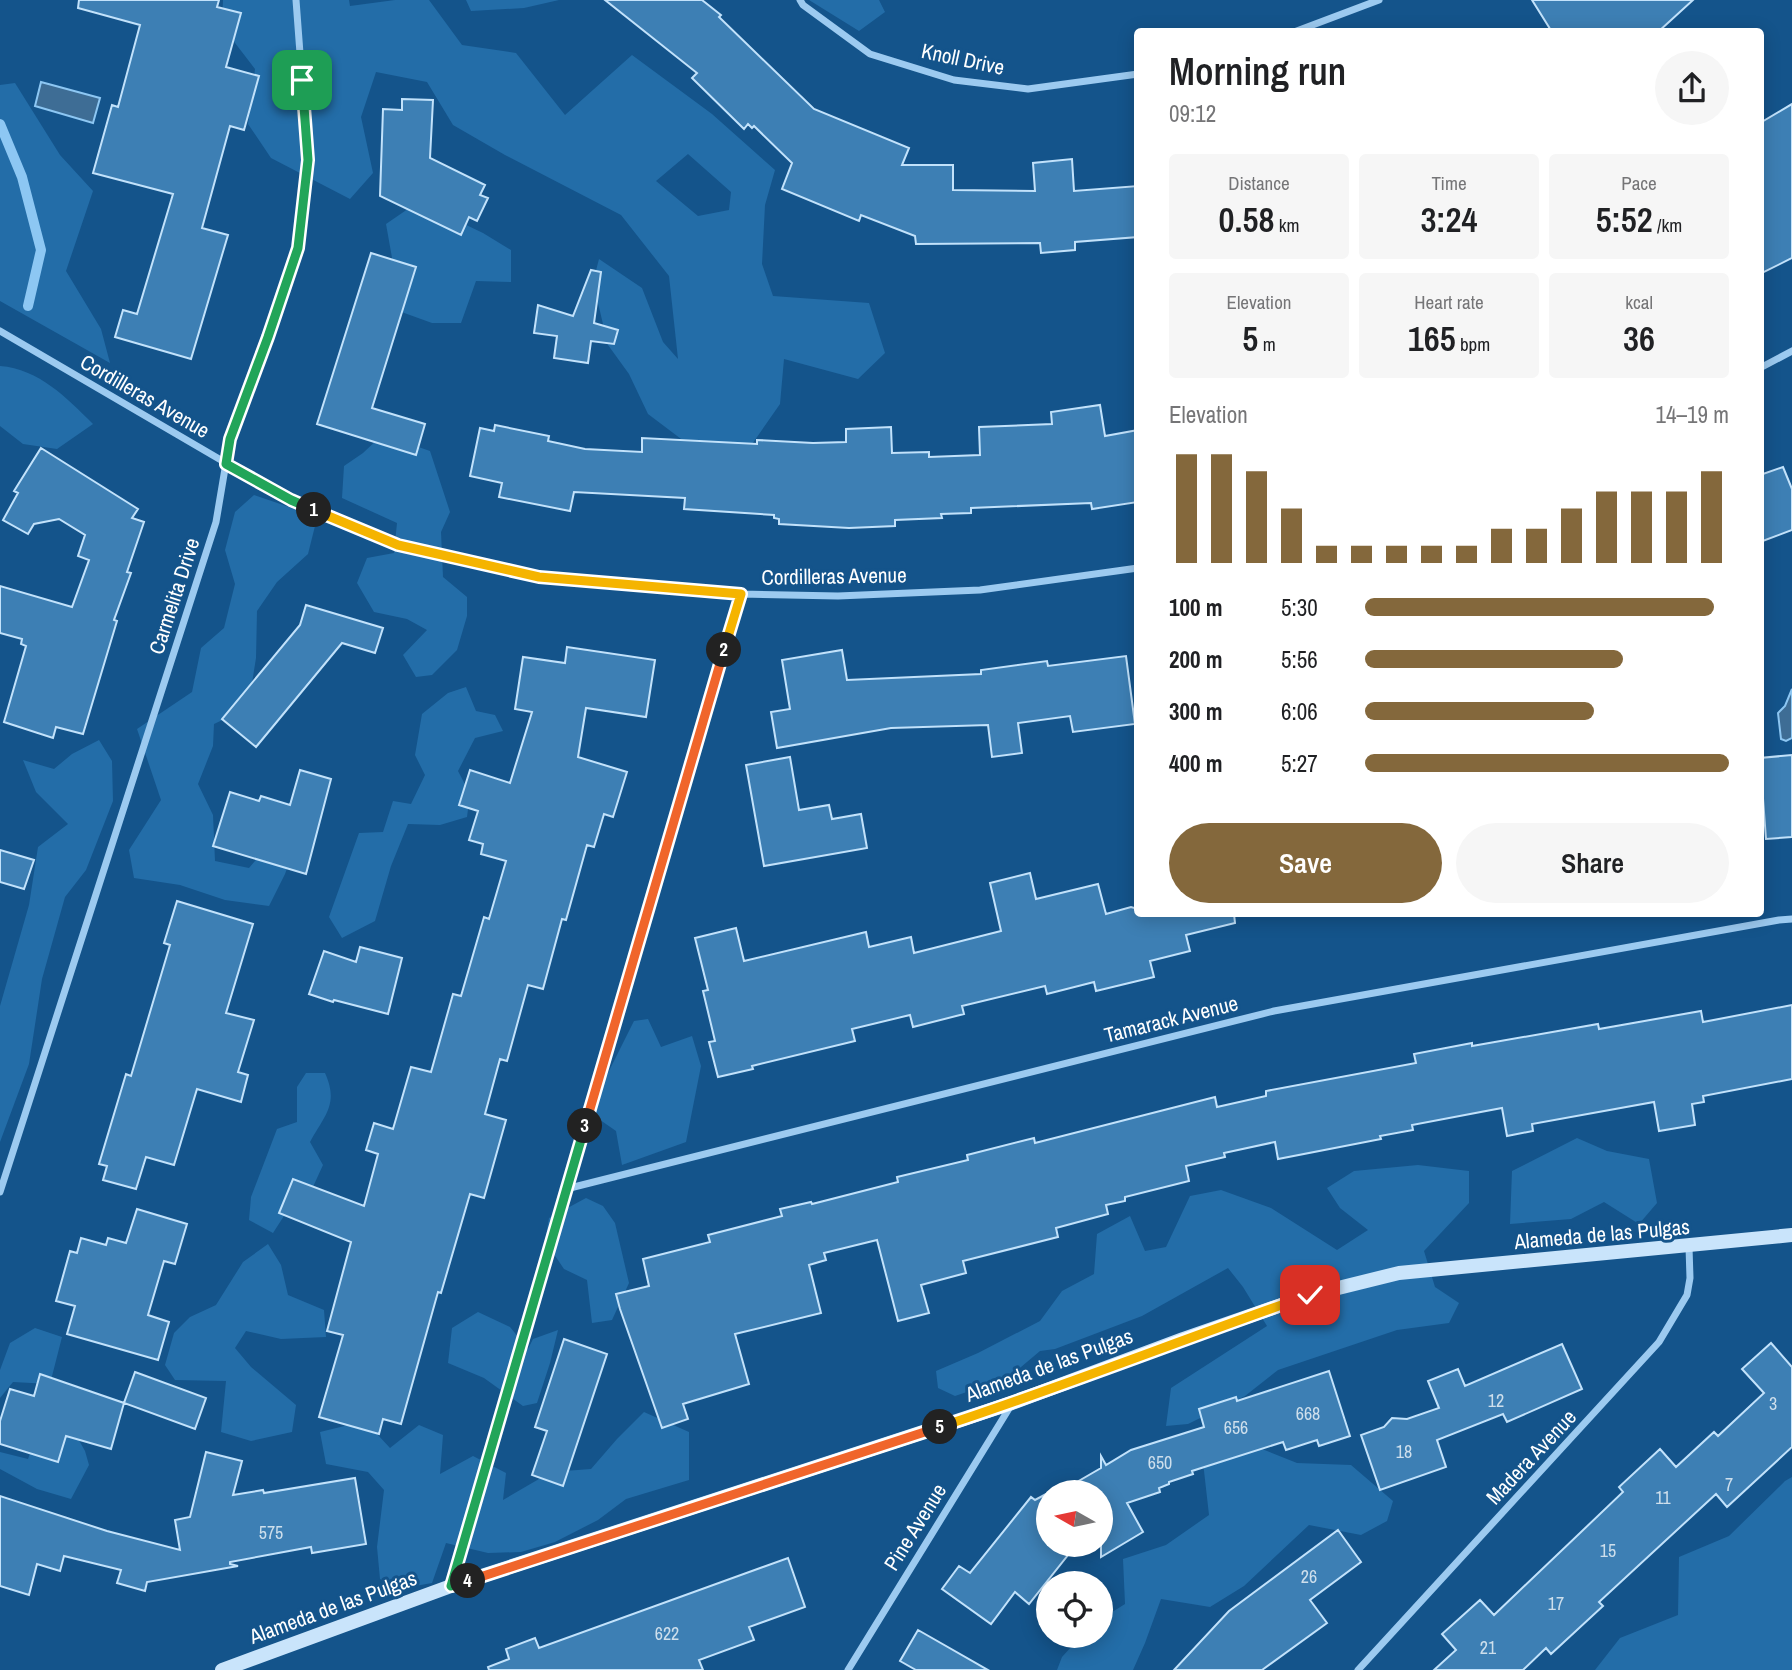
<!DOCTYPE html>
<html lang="en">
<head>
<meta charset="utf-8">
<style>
	:root { --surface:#fff; --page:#f6f6f6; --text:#202124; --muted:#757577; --accent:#84683c }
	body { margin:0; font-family:"Archivo Narrow",sans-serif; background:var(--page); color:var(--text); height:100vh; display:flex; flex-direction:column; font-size:26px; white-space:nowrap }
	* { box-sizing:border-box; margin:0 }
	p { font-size:23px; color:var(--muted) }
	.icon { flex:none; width:38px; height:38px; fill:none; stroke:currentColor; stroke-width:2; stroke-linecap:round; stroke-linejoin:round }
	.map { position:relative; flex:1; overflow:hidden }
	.sheet { position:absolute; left:1134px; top:28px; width:630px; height:889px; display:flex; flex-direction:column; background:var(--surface); border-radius:7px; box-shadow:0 4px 18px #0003 }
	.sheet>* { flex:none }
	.needle { width:46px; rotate:279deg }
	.controls { position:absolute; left:1036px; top:1480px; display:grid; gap:14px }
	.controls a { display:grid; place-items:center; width:77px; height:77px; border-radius:50%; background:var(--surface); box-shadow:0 4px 18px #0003; font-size:35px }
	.pin { position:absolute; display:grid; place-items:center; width:60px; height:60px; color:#fff; margin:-30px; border-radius:14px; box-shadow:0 4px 10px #0006 }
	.km { position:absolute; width:35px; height:35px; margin:-18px; border-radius:50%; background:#222; color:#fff; font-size:19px; line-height:35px; text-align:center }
	.round { display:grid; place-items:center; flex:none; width:74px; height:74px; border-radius:37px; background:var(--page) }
	.headline { display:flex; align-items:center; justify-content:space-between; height:119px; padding:0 35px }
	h1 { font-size:38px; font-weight:600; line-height:52px }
	.metrics { display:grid; grid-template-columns:repeat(3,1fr); gap:10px; height:119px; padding:7px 35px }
	.metrics div { display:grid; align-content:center; border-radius:7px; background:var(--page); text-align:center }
	.metrics b { font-size:35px; font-weight:600 }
	.metrics small { font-size:19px; font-weight:400 }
	.metrics p { font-size:19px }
	.chart { height:196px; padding:14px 35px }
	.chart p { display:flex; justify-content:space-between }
	.chart svg { width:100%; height:126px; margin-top:7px; stroke:var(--accent); stroke-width:6 }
	.button { display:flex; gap:14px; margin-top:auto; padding:14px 35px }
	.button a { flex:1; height:80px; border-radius:42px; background:var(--accent); color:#fff; font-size:28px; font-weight:600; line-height:80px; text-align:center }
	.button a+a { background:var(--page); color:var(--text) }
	ul { padding:0 35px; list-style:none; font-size:23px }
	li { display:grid; grid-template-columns:112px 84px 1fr; align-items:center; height:52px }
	li i { height:18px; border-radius:9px; background:var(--accent) }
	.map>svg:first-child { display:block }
	.green { fill:#236da8; fill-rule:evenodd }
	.water { fill:#3e6d95; stroke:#8dc7f3; stroke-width:2 }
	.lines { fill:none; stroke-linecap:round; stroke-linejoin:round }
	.stream { stroke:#8dc7f3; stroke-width:10 }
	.building { fill:#3d7fb4; stroke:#c2e2fb; stroke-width:2 }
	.street { stroke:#9ccaf0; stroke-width:7 }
	.secondary { stroke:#c9e4fb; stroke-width:14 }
	.split-1-casing { stroke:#fff; stroke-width:14 }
	.split-2-casing { stroke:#fff; stroke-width:14 }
	.split-3-casing { stroke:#fff; stroke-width:14 }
	.split-4-casing { stroke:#fff; stroke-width:14 }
	.split-5-casing { stroke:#fff; stroke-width:14 }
	.split-6-casing { stroke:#fff; stroke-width:14 }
	.split-1 { stroke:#22a559; stroke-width:9 }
	.split-2 { stroke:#f5b400; stroke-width:9 }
	.split-3 { stroke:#f0652b; stroke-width:9 }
	.split-4 { stroke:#22a559; stroke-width:9 }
	.split-5 { stroke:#f0652b; stroke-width:9 }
	.split-6 { stroke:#f5b400; stroke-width:9 }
	.labels { text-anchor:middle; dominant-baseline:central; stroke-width:6; stroke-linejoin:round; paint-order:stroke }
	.number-label { font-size:18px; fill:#cedfec }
	.street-label { font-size:21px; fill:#fff; stroke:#14548b }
</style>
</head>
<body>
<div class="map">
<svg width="1792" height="1670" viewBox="0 0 1792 1670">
	<rect width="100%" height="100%" fill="#14548b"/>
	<path class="green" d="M223 0H349L350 6 395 0H429L462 45 516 53 565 115 632 55 712 114 775 170 765 205 762 264 773 296 869 303 885 353 858 379 784 359 780 404 736 467 709 460 648 414 629 374 608 345 593 282 599 259 642 288 663 342 678 359 669 276 621 215 505 155 453 125 427 82 376 72 361 117 373 173 350 199 271 158 248 124 255 69 222 26ZM688 154 731 192 729 210 698 216 656 181Z
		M466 0H559L524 8 471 11Z
		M809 0H879L885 12 859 31Z
		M15 83 60 155 93 191 66 271 101 329 110 363 0 301V85Z
		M418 202 483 233 511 250V282L476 281 461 323H432L396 310 394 269 386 224Z
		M0 366C39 369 67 398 93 424L57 449 23 444 0 426Z
		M380 437 401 441 430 451 450 512 441 532 443 577 467 597V616L457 650 432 675 416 677 403 655 427 630 407 619 374 612 357 583 367 558 394 553 397 523 342 498 344 466 363 453Z
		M254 495 292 508 316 522 308 554 277 582 257 611 256 658 248 708 214 724 213 746 198 784 213 815 215 861 249 868 282 829 296 843 285 874 269 906 225 900 180 885 134 878 129 850 161 800 137 729 192 692 201 648 224 628 235 584 225 550 235 512Z
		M466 687 476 711 495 715 503 731 475 738 458 771 470 794 467 817 440 825 408 824 391 866 375 921 342 938 329 917 359 833 383 832 393 801 411 804 425 775 415 755 422 714 448 693Z
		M99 740 112 761 113 801 86 870 65 897 42 979 29 1064 0 1142V1006L29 905 38 847 68 824 36 792 23 760 54 769 72 754Z
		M648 1019 661 1047 692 1036 701 1066 686 1142 622 1165 616 1131 593 1115 606 1077 634 1021Z
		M306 1073H325C339 1104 325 1115 310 1142L323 1165 312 1189 291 1205 273 1233 249 1220 251 1197 277 1129 297 1122V1087Z
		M1577 1138 1607 1151 1649 1159 1657 1203 1639 1224 1604 1202 1571 1219 1510 1224 1512 1171Z
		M1418 1165 1469 1171V1203L1424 1251 1435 1287 1459 1303 1449 1323 1397 1330 1278 1370 1245 1396 1188 1424 1166 1426 1171 1388 1267 1326 1243 1287 1228 1268 1142 1316 1055 1349 1040 1351 1008 1378 955 1396 938 1388 936 1371 978 1353 1040 1321 1062 1291 1094 1274 1097 1234 1130 1216 1145 1251 1166 1247 1190 1196 1221 1190 1271 1208 1337 1250 1368 1230 1340 1208 1327 1188 1354 1171Z
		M586 1198 603 1206 615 1223 629 1283 612 1320 592 1323 587 1280 564 1269 545 1241 549 1218Z
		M268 1244 281 1265 288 1295 324 1310 326 1337 281 1339 246 1331 235 1348 251 1367 296 1405 292 1432 251 1441 221 1432 226 1381 175 1380 165 1365 174 1333 190 1317 216 1305 243 1262Z
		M478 1312 510 1327 528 1349 533 1339 558 1330 550 1363 537 1403 523 1406 484 1378 448 1363 452 1328Z
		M35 1328 62 1337 50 1384 13 1382 0 1398V1370L10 1343Z
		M644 1412 689 1432V1480L626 1499 598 1520 555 1542 521 1552 488 1553 446 1543 432 1583 398 1589 380 1579 377 1547 384 1490 368 1472 326 1464 320 1432 365 1421 390 1448 419 1425 443 1435 440 1474 473 1456 506 1473 503 1500 551 1472 591 1469 617 1439Z
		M71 1426 85 1451 89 1465 71 1499 37 1489 0 1469V1452L28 1459 36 1436Z
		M1247 1443 1297 1463 1351 1465 1393 1501 1387 1521 1361 1535 1309 1525 1244 1586 1210 1607 1161 1599 1145 1643 1133 1670H1057L1062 1657 1081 1636H1101V1619L1125 1604 1123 1559 1166 1545 1209 1515 1203 1462Z
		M1792 1477V1670H1595L1620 1638 1678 1615 1679 1557 1729 1536 1785 1481Z"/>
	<path class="water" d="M41 82 100 98 93 123 35 106Z
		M1792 689V738L1786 741 1781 739 1778 713 1785 706Z"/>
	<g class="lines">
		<path class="stream" d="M0 124 22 177 41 250 28 306"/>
	</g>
	<path class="building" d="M79 0H219L217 7 241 13 226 67 259 76 244 130 230 126 202 228 228 235 191 359 115 337 123 310 137 314 173 194 93 173 112 105 118 107 140 25 78 8Z
		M605 0H702L721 15 719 17 814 109 909 148 902 165H953V190L1035 191 1033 163 1072 159 1074 191 1138 186V237L1075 242V250L1041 253 1040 243 916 244 915 236 861 215 859 221 782 189 792 163 754 126 752 128 748 124 744 129 692 78 697 73Z
		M1532 0H1693L1658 32H1552Z
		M402 99 433 100 430 158 485 185 480 195 488 198 477 221 469 217 461 235 380 196 383 109 402 110Z
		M1792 104V258L1760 274V123Z
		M371 253 416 267 372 408 425 424 416 455 317 424Z
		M591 270 601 272 594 323 618 330 614 344 591 341 588 363 554 358 557 336 534 333 538 305 573 316Z
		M1100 405 1105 436 1138 430V502L1092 509 1091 503 971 508V513L941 514 942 518 895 520V526L849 528 779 524V519L774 518V515L684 509 685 498 574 492 570 511 499 497 502 483 470 476 480 428 494 431 495 425 549 436 548 441 585 449 642 452V438L757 444V440L813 443 846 442V429L891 427 892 453 929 452V457L980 455 979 427 1052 424 1051 412Z
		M41 448 138 509 132 518 144 522 127 572 131 573 114 620 117 621 83 734 56 727 53 738 4 722 26 646 21 644 22 639 0 633V586L72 607 89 560 78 556 85 535 59 519 34 524 28 534 3 520 18 493 14 491Z
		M1783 467 1792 489V530L1760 542V475Z
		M306 605 383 628 375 653 342 643 256 747 222 719 300 625Z
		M567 647 655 660 646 717 586 708 578 757 627 772 613 817 604 814 594 847 587 845 566 920 562 919 543 989 528 985 507 1061 500 1059 485 1114 506 1120 484 1198 470 1194 441 1293 438 1292 401 1424 383 1419 379 1434 319 1417 343 1335 327 1331 351 1242 279 1213 293 1179 364 1206 378 1154 366 1150 374 1123 393 1129 411 1067 431 1072 453 994 461 996 484 917 489 919 506 861 481 854 483 844 469 840 478 811 459 805 470 770 510 783 532 712 515 709 523 657 565 663Z
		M842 650 847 680 981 674V670L1047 661 1048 666 1126 656 1135 724 1073 732 1070 716 1018 723 1022 753 992 757 988 725 891 728 777 748 771 712 790 709 782 660Z
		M1792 755V837L1766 839 1760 758Z
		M790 757 799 810 829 805 832 819 861 814 867 848 764 866 746 765Z
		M300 770 331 779 306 874 213 846 230 792 259 801 261 796 290 805Z
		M0 850 34 860 24 889 0 882Z
		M1030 873 1036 899 1098 884 1106 914 1131 907 1138 909V914H1234L1235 923 1186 935 1190 951 1150 961 1154 977 1096 991 1094 982 1047 994 1045 986 962 1006 964 1014 913 1027 910 1015 852 1029 855 1041 752 1066 753 1069 718 1077 709 1042 715 1041 703 991 708 990 695 938 736 928 744 961 866 932 869 947 911 937 914 953 1001 931 990 883Z
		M177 901 253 924 226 1013 254 1020 238 1072 248 1075 241 1102 197 1089 174 1165 146 1157 136 1189 103 1180 107 1166 99 1164 126 1074 131 1076 170 945 164 943Z
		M360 947 402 958 388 1014 334 1000 333 1002 309 994 324 951 356 962Z
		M1792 1005V1079L1703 1096 1704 1102 1692 1104 1695 1125 1659 1131 1654 1102 1532 1124 1533 1131 1507 1136 1502 1108 1412 1125 1413 1130 1380 1136 1381 1139 1278 1159 1275 1142 1224 1153 1225 1157 1186 1166 1189 1181 1125 1197V1201L1106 1205 1108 1214 1056 1228 1058 1237 963 1261 966 1273 921 1285 929 1313 898 1321 877 1240 824 1253 826 1260 809 1265 821 1313 735 1334 749 1384 683 1404 688 1419 662 1428 620 1309 616 1294 649 1286 643 1259 710 1242 708 1235 782 1216 780 1209 811 1202 812 1204 898 1182 897 1177 968 1160 967 1155 1034 1138 1035 1143 1215 1097 1217 1107 1266 1096V1091L1416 1063 1414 1054 1472 1043V1046L1598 1024 1599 1029 1701 1011 1703 1022Z
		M137 1209 187 1224 175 1264 164 1261 148 1315 169 1322 158 1360 67 1334 75 1306 56 1301 70 1251 77 1253 81 1238 106 1245 108 1238 126 1243Z
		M564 1339 607 1354 563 1486 532 1475 547 1431 535 1427Z
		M1771 1343 1792 1367V1447L1727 1507 1716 1494 1599 1602 1603 1606 1551 1654 1546 1648 1523 1670H1434L1456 1650 1442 1634 1480 1600 1494 1615 1623 1492 1619 1487 1660 1449 1676 1467 1714 1432 1718 1436 1764 1393 1742 1369Z
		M1562 1344 1582 1389 1507 1422 1503 1414 1437 1440 1446 1467 1380 1490 1361 1435 1384 1427 1392 1418 1407 1419 1439 1408 1428 1381 1458 1369 1465 1386Z
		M1329 1371 1350 1436 1319 1446 1317 1440 1286 1450 1283 1442 1192 1471 1193 1474 1169 1482V1484L1159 1488 1160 1492 1127 1503 1143 1532 1101 1557V1493H1058L1101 1468V1456L1106 1465 1131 1450 1204 1427 1199 1409 1236 1397 1237 1401Z
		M135 1372 206 1398 195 1429 124 1403Z
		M40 1374 124 1403 111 1449 66 1436 58 1462 0 1444V1421L10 1389 34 1396Z
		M206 1452 242 1461 233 1495 263 1490 264 1493 355 1478 366 1544 312 1553 311 1547 230 1562V1564L238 1566 147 1582 145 1591 117 1583 121 1570 64 1556 60 1571 37 1564 29 1595 0 1586V1496L107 1531 180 1550 175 1520 190 1517Z
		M1048 1493V1545H1076L1029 1604 1015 1592 991 1624 942 1589 959 1566 970 1573 1031 1497 1035 1500Z
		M1338 1530 1361 1562 1310 1600 1327 1623 1262 1670H1174L1229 1611Z
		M788 1558 805 1607 749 1627 754 1640 699 1660 703 1670H489L488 1667 509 1659 506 1649 535 1638 539 1648Z
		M918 1630 988 1670H916L900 1661Z"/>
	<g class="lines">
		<path class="street" d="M800 0 803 5 870 54 954 80 1028 89 1138 74
			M1294 32 1379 0
			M0 331 291 501 398 545 539 577 741 594 838 596 980 590 1138 568
			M1760 368 1792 351
			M566 1189 1274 1011 1779 920 1792 919
			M0 1192 216 522 230 439 268 337 298 248 308 160 296 0
			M452 1585 741 594
			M848 1670 1010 1407
			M1358 1670 1659 1342 1687 1295 1690 1278 1689 1247"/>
		<path class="secondary" d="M222 1670 451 1586 1012 1403 1183 1339 1310 1295 1399 1273 1792 1235"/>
	</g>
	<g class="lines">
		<defs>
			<path id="split-1" d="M302 80 308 160 298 248 268 337 230 439 226 464 291 500 314 510"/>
			<path id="split-2" d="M314 510 398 545 539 577 741 594 724 650"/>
			<path id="split-3" d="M585 1126 724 650"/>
			<path id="split-4" d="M468 1581 451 1586 585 1126"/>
			<path id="split-5" d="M468 1581 940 1427"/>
			<path id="split-6" d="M940 1427C1065 1386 1186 1338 1310 1295"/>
		</defs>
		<use href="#split-1" class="split-1-casing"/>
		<use href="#split-2" class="split-2-casing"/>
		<use href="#split-3" class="split-3-casing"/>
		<use href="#split-4" class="split-4-casing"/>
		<use href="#split-5" class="split-5-casing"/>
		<use href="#split-6" class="split-6-casing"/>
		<use href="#split-1" class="split-1"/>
		<use href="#split-2" class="split-2"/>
		<use href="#split-3" class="split-3"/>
		<use href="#split-4" class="split-4"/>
		<use href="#split-5" class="split-5"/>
		<use href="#split-6" class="split-6"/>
	</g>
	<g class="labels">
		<g class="number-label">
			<text x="1496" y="1400">12</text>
			<text x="1773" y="1403">3</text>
			<text x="1308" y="1413">668</text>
			<text x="1236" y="1427">656</text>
			<text x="1404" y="1451">18</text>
			<text x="1160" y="1462">650</text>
			<text x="1729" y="1484">7</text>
			<text x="1663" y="1497">11</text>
			<text x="271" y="1532">575</text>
			<text x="1608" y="1550">15</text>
			<text x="1309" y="1576">26</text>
			<text x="1556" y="1603">17</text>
			<text x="667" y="1633">622</text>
			<text x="1488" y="1647">21</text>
		</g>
		<g class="street-label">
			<text transform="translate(963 59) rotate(12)">Knoll Drive</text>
			<text transform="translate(145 396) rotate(30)">Cordilleras Avenue</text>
			<text transform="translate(834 576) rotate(-1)">Cordilleras Avenue</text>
			<text transform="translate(174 596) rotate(-72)">Carmelita Drive</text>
			<text transform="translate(1171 1019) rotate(-14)">Tamarack Avenue</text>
			<text transform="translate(1602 1234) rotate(-5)">Alameda de las Pulgas</text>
			<text transform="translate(1049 1365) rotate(-20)">Alameda de las Pulgas</text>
			<text transform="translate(1531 1457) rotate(-47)">Madera Avenue</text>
			<text transform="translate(915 1527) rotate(-58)">Pine Avenue</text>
			<text transform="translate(333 1607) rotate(-20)">Alameda de las Pulgas</text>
		</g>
	</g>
</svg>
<div class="controls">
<a><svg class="needle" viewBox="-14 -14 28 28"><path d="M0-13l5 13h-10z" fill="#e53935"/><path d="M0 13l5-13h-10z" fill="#757577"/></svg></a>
<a><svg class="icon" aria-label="locate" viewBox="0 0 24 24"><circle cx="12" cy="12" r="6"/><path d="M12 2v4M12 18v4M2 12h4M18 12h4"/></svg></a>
</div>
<div class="pin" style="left:302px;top:80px;background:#1e9e55"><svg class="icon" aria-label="arrive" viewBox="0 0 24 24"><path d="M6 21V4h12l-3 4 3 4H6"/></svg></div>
<div class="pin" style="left:1310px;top:1295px;background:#d93025"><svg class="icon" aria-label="check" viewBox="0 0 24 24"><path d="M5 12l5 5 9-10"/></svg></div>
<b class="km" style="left:314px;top:510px">1</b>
<b class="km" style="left:724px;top:650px">2</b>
<b class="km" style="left:585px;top:1126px">3</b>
<b class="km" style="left:468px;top:1581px">4</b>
<b class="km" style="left:940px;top:1427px">5</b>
<section class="sheet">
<div class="headline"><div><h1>Morning run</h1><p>09:12</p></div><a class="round"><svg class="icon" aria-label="share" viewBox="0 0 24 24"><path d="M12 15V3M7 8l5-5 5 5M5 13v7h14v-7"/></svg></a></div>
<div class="metrics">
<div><p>Distance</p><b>0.58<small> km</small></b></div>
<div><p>Time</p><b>3:24</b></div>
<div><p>Pace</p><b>5:52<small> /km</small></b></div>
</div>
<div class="metrics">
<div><p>Elevation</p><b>5<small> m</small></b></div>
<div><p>Heart rate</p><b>165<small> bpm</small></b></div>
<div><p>kcal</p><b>36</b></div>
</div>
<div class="chart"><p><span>Elevation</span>14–19 m</p>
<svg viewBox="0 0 160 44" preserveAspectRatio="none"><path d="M5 44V6M15 44V6M25 44V12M35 44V25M45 44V38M55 44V38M65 44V38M75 44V38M85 44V38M95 44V32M105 44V32M115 44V25M125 44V19M135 44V19M145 44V19M155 44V12"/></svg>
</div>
<ul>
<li><b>100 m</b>5:30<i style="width:96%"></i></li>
<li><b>200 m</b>5:56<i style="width:71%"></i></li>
<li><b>300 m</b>6:06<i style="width:63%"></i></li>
<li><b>400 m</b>5:27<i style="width:100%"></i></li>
</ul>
<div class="button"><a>Save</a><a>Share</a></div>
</section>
</div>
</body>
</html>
